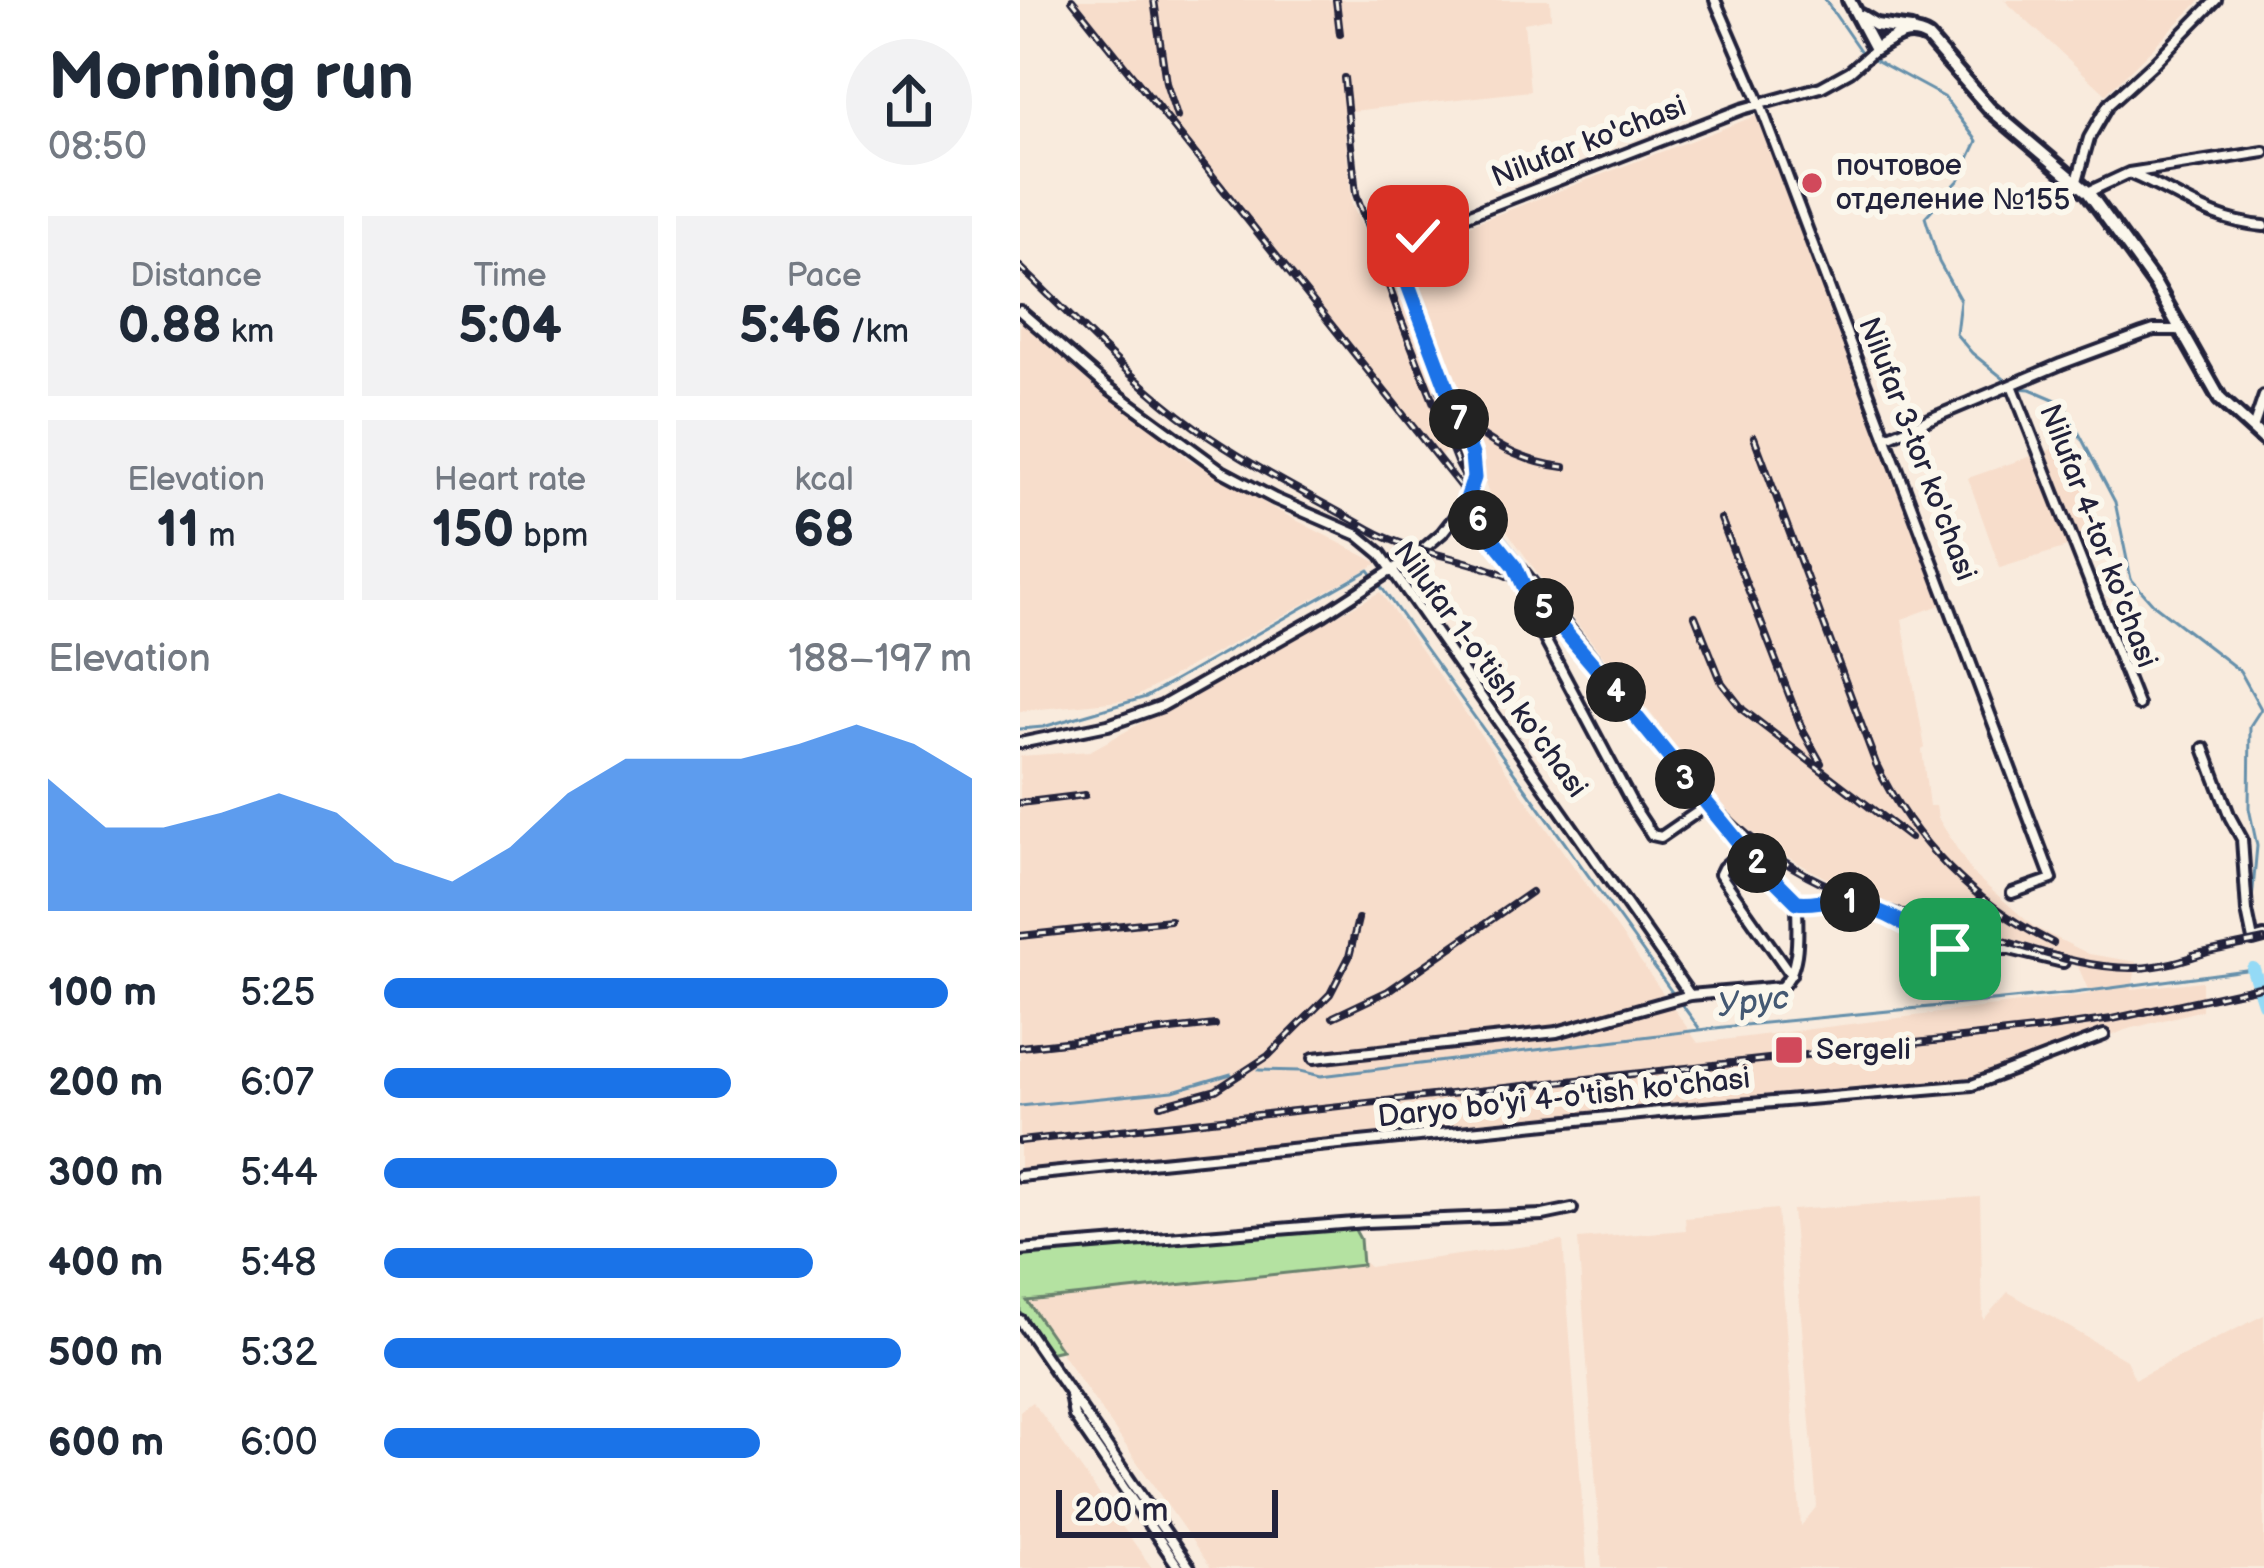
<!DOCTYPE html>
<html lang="en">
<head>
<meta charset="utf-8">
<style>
	:root { --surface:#fff; --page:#f2f2f3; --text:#1f2937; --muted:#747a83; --accent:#1a73e8 }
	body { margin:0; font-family:"Balsamiq Sans",sans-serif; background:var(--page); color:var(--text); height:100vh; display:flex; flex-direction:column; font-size:45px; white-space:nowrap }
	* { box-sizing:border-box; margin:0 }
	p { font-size:39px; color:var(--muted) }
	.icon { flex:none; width:66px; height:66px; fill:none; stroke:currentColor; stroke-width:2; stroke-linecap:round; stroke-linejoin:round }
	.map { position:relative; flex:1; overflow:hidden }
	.panel { display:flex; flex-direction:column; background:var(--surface); width:1020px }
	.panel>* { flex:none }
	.scale { position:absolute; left:36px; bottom:30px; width:222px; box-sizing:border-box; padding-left:12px; border:6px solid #22223b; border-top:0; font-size:33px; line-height:42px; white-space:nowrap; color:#22223b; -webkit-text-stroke:9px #fbf7ec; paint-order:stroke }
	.pin { position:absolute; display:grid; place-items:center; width:102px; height:102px; color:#fff; margin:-51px; border-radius:24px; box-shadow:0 6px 18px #0006 }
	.km { position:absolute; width:60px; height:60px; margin:-30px; border-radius:50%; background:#222; color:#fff; font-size:33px; line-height:60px; text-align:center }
	.round { display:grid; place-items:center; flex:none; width:126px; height:126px; border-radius:63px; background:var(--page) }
	.overview { display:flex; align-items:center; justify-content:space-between; height:204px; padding:0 48px }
	h1 { font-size:66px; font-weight:700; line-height:90px }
	.metrics { display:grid; grid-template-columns:repeat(3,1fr); gap:18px; height:204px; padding:12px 48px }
	.metrics div { display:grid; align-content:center; border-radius:0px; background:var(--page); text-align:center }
	.metrics b { font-size:51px; font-weight:700 }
	.metrics small { font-size:33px; font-weight:400 }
	.metrics p { font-size:33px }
	.chart { height:336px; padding:24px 48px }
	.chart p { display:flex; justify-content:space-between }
	.chart svg { width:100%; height:216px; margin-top:12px; fill:var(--accent); opacity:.7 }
	ul { padding:0 48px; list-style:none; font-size:39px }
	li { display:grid; grid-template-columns:192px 144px 1fr; align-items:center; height:90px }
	li i { height:30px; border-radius:15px; background:var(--accent) }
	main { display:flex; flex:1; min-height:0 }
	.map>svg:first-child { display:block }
	.built { fill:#f7ddcb }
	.green { fill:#b4e2a1; stroke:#6b826e; stroke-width:3 }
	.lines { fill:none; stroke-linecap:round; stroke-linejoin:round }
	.stream { stroke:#6690ab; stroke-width:3 }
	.river { stroke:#94daf6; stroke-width:14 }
	.street-casing { stroke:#22223b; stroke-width:16 }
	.secondary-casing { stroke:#22223b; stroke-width:20 }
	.street { stroke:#fbf7ec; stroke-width:8 }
	.secondary { stroke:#fbf7ec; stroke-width:10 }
	.rail-casing { stroke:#22223b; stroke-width:8 }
	.rail { stroke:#fbf7ec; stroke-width:3; stroke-dasharray:9; stroke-linecap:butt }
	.route-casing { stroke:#fff; stroke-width:24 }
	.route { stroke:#1a73e8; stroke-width:15 }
	.poi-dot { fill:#d1495b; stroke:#fbf7ec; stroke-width:4.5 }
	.labels { text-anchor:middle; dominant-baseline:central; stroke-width:12; stroke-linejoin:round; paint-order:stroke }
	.street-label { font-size:30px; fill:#22223b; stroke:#fbf7ec }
	.poi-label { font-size:30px; fill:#22223b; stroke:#fbf7ec; text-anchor:start }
	.water-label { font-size:33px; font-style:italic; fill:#445973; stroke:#fbf7ec }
</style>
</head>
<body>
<main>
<section class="panel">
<div class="overview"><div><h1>Morning run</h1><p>08:50</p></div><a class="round"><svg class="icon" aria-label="share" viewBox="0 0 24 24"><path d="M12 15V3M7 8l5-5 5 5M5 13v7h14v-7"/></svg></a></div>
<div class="metrics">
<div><p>Distance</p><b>0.88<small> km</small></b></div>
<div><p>Time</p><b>5:04</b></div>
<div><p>Pace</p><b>5:46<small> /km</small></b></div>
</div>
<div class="metrics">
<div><p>Elevation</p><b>11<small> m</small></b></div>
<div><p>Heart rate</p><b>150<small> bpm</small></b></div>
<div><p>kcal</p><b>68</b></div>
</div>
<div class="chart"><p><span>Elevation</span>188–197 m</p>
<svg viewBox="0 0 160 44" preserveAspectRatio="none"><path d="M0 44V17L10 27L20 27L30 24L40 20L50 24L60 34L70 38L80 31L90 20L100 13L110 13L120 13L130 10L140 6L150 10L160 17V44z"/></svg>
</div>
<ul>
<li><b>100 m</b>5:25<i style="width:96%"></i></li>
<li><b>200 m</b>6:07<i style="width:59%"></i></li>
<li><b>300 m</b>5:44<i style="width:77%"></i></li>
<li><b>400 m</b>5:48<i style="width:73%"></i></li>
<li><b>500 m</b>5:32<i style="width:88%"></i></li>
<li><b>600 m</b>6:00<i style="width:64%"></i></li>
</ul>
</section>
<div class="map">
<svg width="1244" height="1568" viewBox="0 0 1244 1568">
	<rect width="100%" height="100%" fill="#f9ebdd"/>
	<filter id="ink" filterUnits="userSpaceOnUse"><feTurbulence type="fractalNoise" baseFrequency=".00833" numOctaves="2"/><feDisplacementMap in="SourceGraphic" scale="24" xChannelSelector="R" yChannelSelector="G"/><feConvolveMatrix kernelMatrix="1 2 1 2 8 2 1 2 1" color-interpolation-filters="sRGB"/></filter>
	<g filter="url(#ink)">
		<path class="built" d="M49 0H530L531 18 504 23 510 91 323 112 332 205 359 264 373 259 438 442 419 457Z
			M984 0H1181L1086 94Z
			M738 115 923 604 882 619 905 748 902 750 909 806H916L918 818 952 873 1014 927 1069 954 1117 962 1112 989 1182 981V1010L1105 1030 988 1081 430 1136 181 1165 0 1180V756L70 751 360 592 678 1043 1070 994 1057 964 989 946 927 945 751 848 713 817 683 786 636 720 530 591 478 518 386 266 394 246Z
			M0 315 167 458 255 509 358 563 110 700 0 711Z
			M1047 444 1082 536 980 568 948 478Z
			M960 1197 963 1320 988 1292 1106 1360 1115 1379 1244 1315V1568H582L558 1239 666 1230 665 1218 757 1209 781 1526 797 1506 772 1210Z
			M543 1241 567 1568H191L3 1298 342 1261 349 1267Z
			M12 1402 21 1413 132 1568H0V1411Z"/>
		<path class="green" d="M334 1228 340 1239 342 1265 7 1301 41 1350 28 1353 0 1314V1256Z"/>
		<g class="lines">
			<path class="stream" d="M805 0 841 52 924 97 957 141 939 180 905 217 919 262 940 300 936 334 952 353 989 383
				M997 388 1010 389 1043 403 1095 502 1111 579 1133 604 1220 671 1241 709 1230 726 1229 808 1237 846 1231 911 1236 932
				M0 729 23 727 126 697 349 570 654 995
				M660 1002 679 1028
				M239 1070 280 1071 301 1076 704 1027 1054 993 1233 969V964
				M0 1106 153 1091 211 1074"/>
			<path class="river" d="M1233 969 1244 1003"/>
			<defs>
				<path id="street" d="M695 0 740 104 1032 879 992 893
					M1111 174C1160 194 1188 221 1244 226
					M1057 181 1069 138 1088 105 1133 64 1196 0
					M1068 192 1109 173 1244 152
					M0 311 86 386 202 471 255 499 338 535 361 554 670 995
					M992 385 1118 705
					M1233 428 1244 396
					M867 437 1041 364 1122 334 1134 330H1161
					M444 505 495 566 506 591 523 606 588 682 724 849 777 902 825 901 874 918 916 944 930 949H990L1043 962
					M523 608 522 634 615 809 632 835 641 837 686 806
					M0 743 88 725 142 706 303 615 401 551 422 533 444 505 452 488 455 470 452 455 383 271C380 253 385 242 401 233L722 109 801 87 830 71 855 49
					M1184 748 1210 817 1222 839 1227 911 1233 940 1244 937
					M724 849 703 868 700 874 771 975
					M294 1058 537 1032 670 995 761 987C782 968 777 929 777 902
					M0 1176 649 1111 952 1085 1084 1035
					M0 1250 346 1222 523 1215 552 1209
					M0 1320 170 1568
					M50 1395 54 1416 159 1568"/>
				<path id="secondary" d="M829 0 855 49C873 38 888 26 908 38L969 108 1068 192 1135 284 1200 399 1244 439
					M841 16 856 25 891 30"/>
			</defs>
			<use href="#street" class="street-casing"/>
			<use href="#secondary" class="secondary-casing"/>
			<use href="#street" class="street"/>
			<use href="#secondary" class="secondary"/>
			<defs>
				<path id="rail" d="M52 0 686 794C770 890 855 904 971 937 1019 951 1066 969 1116 968 1142 967 1164 960 1188 952
					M134 0 146 83 157 117
					M316 0 320 34
					M324 78 336 194 380 317 437 462 445 477
					M0 267C57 321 111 381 175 427 230 466 291 496 349 529 402 559 469 557 518 594
					M419 391C449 433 492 461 544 467
					M734 437 856 764C892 841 956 905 1033 943
					M701 519 783 731 801 763
					M675 616 702 683 723 710 890 838
					M0 803 65 795
					M0 936 150 920
					M1173 955 1244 940
					M313 1017 368 991 511 892
					M0 1047 195 1025
					M141 1105 196 1090 248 1056 310 994 329 957 338 919
					M0 1141 1023 1029 1092 1019 1244 986"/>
			</defs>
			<use href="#rail" class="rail-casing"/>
			<use href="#rail" class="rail"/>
		</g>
	</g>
	<g class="lines" filter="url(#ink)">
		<defs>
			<path id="route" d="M398 236 384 249 383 271 452 455 454 478 445 505 495 566 506 591 523 606 588 682 724 849 777 902C794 905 807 897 824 901 842 905 863 912 879 921 896 930 911 942 930 949"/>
		</defs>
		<use href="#route" class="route-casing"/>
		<use href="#route" class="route"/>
	</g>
	<g class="poi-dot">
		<circle cx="792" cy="183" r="12"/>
		<rect x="754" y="1035" width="30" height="30" rx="6"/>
	</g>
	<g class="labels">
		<g class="street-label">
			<text transform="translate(569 142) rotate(-21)">Nilufar ko'chasi</text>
			<text transform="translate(897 449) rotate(69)">Nilufar 3-tor ko'chasi</text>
			<text transform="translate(1078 536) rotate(69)">Nilufar 4-tor ko'chasi</text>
			<text transform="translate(470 670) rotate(54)">Nilufar 1-o'tish ko'chasi</text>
			<text transform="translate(544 1098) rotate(-6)">Daryo bo'yi 4-o'tish ko'chasi</text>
		</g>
		<g class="poi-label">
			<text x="816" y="166">почтовое<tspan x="816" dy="34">отделение №155</tspan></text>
			<text x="796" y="1050">Sergeli</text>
		</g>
		<g class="water-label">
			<text transform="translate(733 1002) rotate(-7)">Урус</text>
		</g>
	</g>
</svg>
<div class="scale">200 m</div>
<div class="pin" style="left:930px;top:949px;background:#1e9e55"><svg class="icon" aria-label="arrive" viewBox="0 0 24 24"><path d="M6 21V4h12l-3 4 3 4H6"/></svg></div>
<div class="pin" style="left:398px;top:236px;background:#d93025"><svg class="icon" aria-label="check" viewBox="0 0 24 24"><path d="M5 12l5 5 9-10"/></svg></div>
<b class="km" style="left:830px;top:902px">1</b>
<b class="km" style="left:737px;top:863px">2</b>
<b class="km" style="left:665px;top:779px">3</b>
<b class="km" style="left:596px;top:692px">4</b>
<b class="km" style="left:524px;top:608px">5</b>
<b class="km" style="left:458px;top:520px">6</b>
<b class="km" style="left:439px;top:419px">7</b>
</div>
</main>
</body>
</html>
